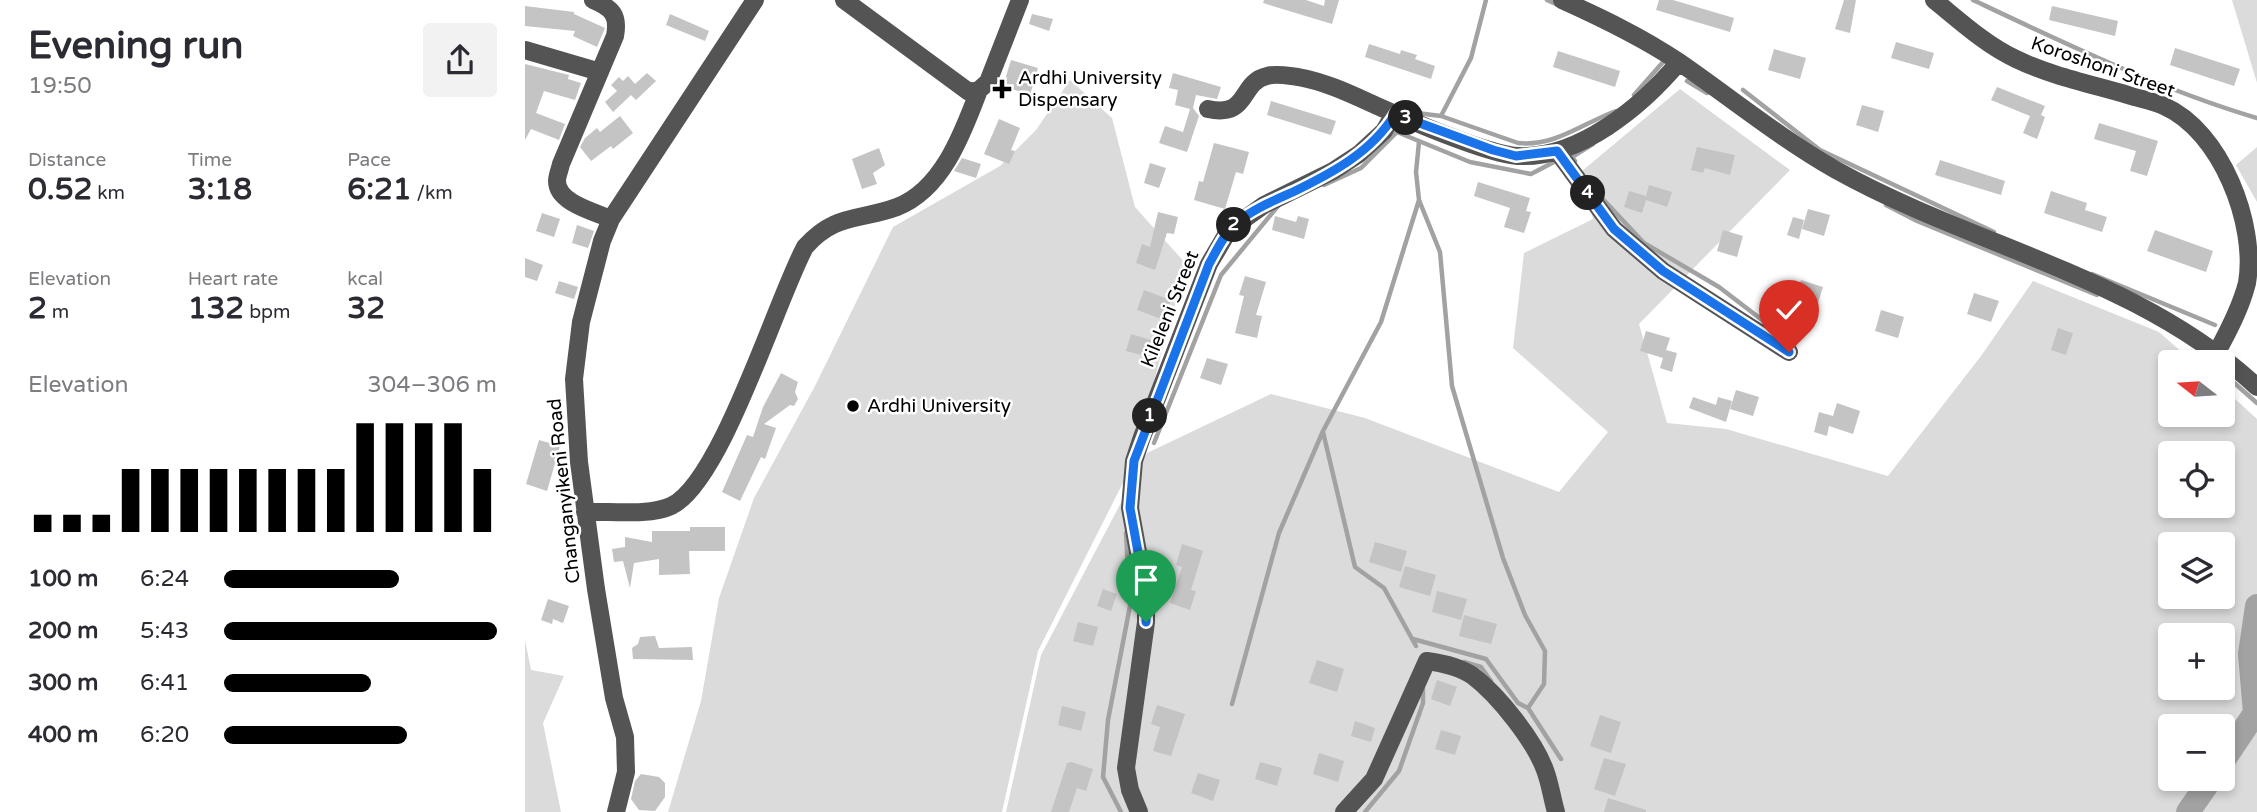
<!DOCTYPE html>
<html lang="en">
<head>
<meta charset="utf-8">
<style>
	:root { --surface:#fff; --page:#f2f2f3; --text:#2b2b33; --muted:#7c7c81; --accent:#000 }
	body { margin:0; font-family:"Varela Round",sans-serif; background:var(--page); color:var(--text); height:100vh; display:flex; flex-direction:column; font-size:26px; white-space:nowrap }
	* { box-sizing:border-box; margin:0 }
	p { font-size:23px; color:var(--muted) }
	.icon { flex:none; width:38px; height:38px; fill:none; stroke:currentColor; stroke-width:2; stroke-linecap:round; stroke-linejoin:round }
	.map { position:relative; flex:1; overflow:hidden }
	.sheet { display:flex; flex-direction:column; background:var(--surface); width:525px }
	.sheet>* { flex:none }
	.needle { width:46px; rotate:287deg }
	.controls { position:absolute; left:1633px; top:350px; display:grid; gap:14px }
	.controls a { display:grid; place-items:center; width:77px; height:77px; border-radius:7px; background:var(--surface); box-shadow:0 4px 10px #0003; font-size:35px }
	.pin { position:absolute; display:grid; place-items:center; width:60px; height:60px; color:#fff; margin:-72px -30px; border-radius:50% 50% 50% 0; rotate:-45deg; box-shadow:0 0 7px #0007 }
	.pin .icon { rotate:45deg }
	.km { position:absolute; width:35px; height:35px; margin:-18px; border-radius:50%; background:#222; color:#fff; font-size:19px; line-height:35px; text-align:center }
	.round { display:grid; place-items:center; flex:none; width:74px; height:74px; border-radius:7px; background:var(--page) }
	.headline { display:flex; align-items:center; justify-content:space-between; height:119px; padding:0 28px }
	h1 { font-size:38px; font-weight:700; line-height:52px }
	.figures { display:grid; grid-template-columns:repeat(3,1fr); gap:10px; height:119px; padding:7px 28px }
	.figures div { display:grid; align-content:center }
	.figures b { font-size:30px; font-weight:700 }
	.figures small { font-size:19px; font-weight:400 }
	.figures p { font-size:19px }
	.chart { height:196px; padding:14px 28px }
	.chart p { display:flex; justify-content:space-between }
	.chart svg { width:100%; height:126px; margin-top:7px; stroke:var(--accent); stroke-width:6 }
	ul { padding:0 28px; list-style:none; font-size:23px }
	li { display:grid; grid-template-columns:112px 84px 1fr; align-items:center; height:52px }
	li i { height:18px; border-radius:9px; background:var(--accent) }
	main { display:flex; flex:1; min-height:0 }
	.map>svg:first-child { display:block }
	.green { fill:#dbdbdb; fill-rule:evenodd }
	.lines { fill:none; stroke-linecap:round; stroke-linejoin:round }
	.stream { stroke:#a2a2a2; stroke-width:4.5 }
	.river { stroke:#a2a2a2; stroke-width:24 }
	.building { fill:#c4c4c4 }
	.minor { stroke:#545454; stroke-width:18 }
	.route-casing { stroke:#fff; stroke-width:14 }
	.route { stroke:#1a73e8; stroke-width:9 }
	.poi-dot { fill:#000; stroke:#fff; stroke-width:2.5 }
	.labels { text-anchor:middle; dominant-baseline:central; stroke-width:5; stroke-linejoin:round; paint-order:stroke }
	.street-label { font-size:19px; fill:#000; stroke:#fff }
	.poi-label { font-size:19px; fill:#000; stroke:#fff; text-anchor:start }
</style>
</head>
<body>
<main>
<section class="sheet">
<div class="headline"><div><h1>Evening run</h1><p>19:50</p></div><a class="round"><svg class="icon" aria-label="share" viewBox="0 0 24 24"><path d="M12 15V3M7 8l5-5 5 5M5 13v7h14v-7"/></svg></a></div>
<div class="figures">
<div><p>Distance</p><b>0.52<small> km</small></b></div>
<div><p>Time</p><b>3:18</b></div>
<div><p>Pace</p><b>6:21<small> /km</small></b></div>
</div>
<div class="figures">
<div><p>Elevation</p><b>2<small> m</small></b></div>
<div><p>Heart rate</p><b>132<small> bpm</small></b></div>
<div><p>kcal</p><b>32</b></div>
</div>
<div class="chart"><p><span>Elevation</span>304–306 m</p>
<svg viewBox="0 0 160 44" preserveAspectRatio="none"><path d="M5 44V38M15 44V38M25 44V38M35 44V22M45 44V22M55 44V22M65 44V22M75 44V22M85 44V22M95 44V22M105 44V22M115 44V6M125 44V6M135 44V6M145 44V6M155 44V22"/></svg>
</div>
<ul>
<li><b>100 m</b>6:24<i style="width:64%"></i></li>
<li><b>200 m</b>5:43<i style="width:100%"></i></li>
<li><b>300 m</b>6:41<i style="width:54%"></i></li>
<li><b>400 m</b>6:20<i style="width:67%"></i></li>
</ul>
</section>
<div class="map">
<svg width="1732" height="812" viewBox="0 0 1732 812">
	<rect width="100%" height="100%" fill="#fff"/>
	<path class="green" d="M1707 0H1732V83Z
		M545 80 587 118 610 207 662 265 640 339 609 461 513 651 477 812H143L176 701 194 598 229 498 290 386 368 227 475 166 511 130Z
		M1155 89 1265 170 1114 324 1142 423 1201 429 1363 476 1456 356 1508 281 1634 332 1668 362H1645V415H1698V388L1732 419V812H481L516 655 622 453 746 394 840 418 1034 492 1083 432 988 348 999 253 1068 219 1057 171ZM1645 453H1698V506H1645ZM1645 544H1698V597H1645ZM1645 635H1698V688H1645ZM1645 726H1698V779H1645Z
		M1732 147V202L1711 165Z
		M0 640 6 670 39 676 18 723 36 812H0Z"/>
	<g class="lines">
		<path class="stream" d="M1022 0 1033 5
			M1448 0C1539 43 1637 90 1732 118
			M1162 81 1182 93
			M1218 90 1295 150 1469 232
			M1109 95 1139 61
			M884 112 916 116 993 143C1030 147 1058 123 1091 111
			M916 116 946 58 961 0
			M1050 161 1047 157 1068 144
			M799 185 836 168 872 132 945 162 1006 174 1029 162
			M1075 196 1119 243 1194 287 1262 339
			M894 200 915 252 927 386 978 558 1000 615 1020 651 1019 684 1003 708
			M1361 205 1392 221 1572 295
			M1567 274 1690 325
			M1674 351 1686 362
			M1698 373 1732 403
			M798 432 830 567 859 588 891 646
			M629 443 696 275 753 206
			M888 639 961 659 993 703 1003 708 1036 759
			M939 662 956 667 966 681
			M707 704 754 533 798 431 856 322 894 200 891 172 894 142
			M596 812 578 777 583 720 605 606 601 533
			M840 812 874 771 898 703V689"/>
		<path class="river" d="M1698 761 1730 713 1725 654 1732 606
			M1663 812 1686 779"/>
	</g>
	<path class="building" d="M739 0H781L799 6 800 0H814L807 24 738 3Z
		M1134 0H1148L1209 18 1205 32 1131 10Z
		M1319 0H1331L1325 33 1310 29Z
		M0 6 49 12V14L80 28 72 47 48 36 50 31 0 26Z
		M1527 6 1593 21 1590 36 1524 20Z
		M145 14 184 31 180 41 141 25Z
		M507 14 528 19 524 31 504 24Z
		M1371 42 1409 53 1404 69 1366 58Z
		M844 44 875 54 876 50 892 55 890 59 910 66 906 79 840 57Z
		M1650 48 1715 69 1709 86 1645 65Z
		M1249 49 1281 58 1275 79 1243 70Z
		M1033 51 1095 71 1090 87 1028 67Z
		M486 60 513 68 505 95 478 86Z
		M0 64 44 75 43 79 56 83 50 100 19 91 11 113 40 124 34 140 6 129 0 140Z
		M122 73 131 81 111 100 106 95 88 112 80 102 92 91 86 85 94 77 98 81 103 76 110 84Z
		M648 73 696 87 692 99 671 95 668 108 674 116 662 152 634 143 640 126 658 132 665 109 650 105 653 90 644 88Z
		M1472 87 1520 106 1516 115 1520 117 1512 139 1498 133 1505 116 1466 100Z
		M746 101 811 121 806 135 742 115Z
		M1337 105 1359 111 1353 132 1331 125Z
		M95 116 108 133 88 149 86 146 66 161 55 147 60 138 72 128 75 132Z
		M474 119 495 128 486 150 490 151 484 164 459 154Z
		M1574 123 1633 141 1622 176 1605 171 1611 151 1569 139Z
		M689 143 724 152 718 174 711 172 700 209 669 200 674 181 678 182Z
		M1172 147 1210 155 1205 175 1180 168 1178 173 1166 170Z
		M354 148 360 165 348 173 352 184 337 189 327 159Z
		M437 158 456 164 451 178 429 171Z
		M1415 160 1480 181 1476 195 1410 175Z
		M625 163 641 168 634 188 619 183Z
		M953 182 1005 198 1001 211 1006 212 999 233 979 227 985 208 949 196Z
		M1124 185 1147 192 1142 207 1121 200 1117 213 1099 207 1104 191 1121 196Z
		M1526 191 1562 203 1560 210 1582 217 1577 232 1519 213Z
		M1283 209 1305 215 1299 236 1277 229Z
		M633 212 653 217 649 234 642 233 630 270 611 263 617 244 625 247Z
		M17 213 35 219 29 237 11 231Z
		M750 216 771 222 773 216 784 219 779 239 747 230Z
		M1268 217 1279 220 1274 239 1262 235Z
		M52 225 69 231 63 248 47 243Z
		M1198 230 1218 236 1212 257 1192 251Z
		M1630 230 1688 251 1681 272 1622 251Z
		M0 258 18 265 12 281 0 277Z
		M720 276 741 282 731 315 737 316 732 338 710 333 719 296 714 295Z
		M1276 280 1298 287 1291 309 1269 302Z
		M34 281 53 287 49 299 30 293Z
		M619 290 646 300 639 320 612 310Z
		M1449 293 1474 301 1466 322 1442 314Z
		M1356 310 1379 317 1373 338 1350 331Z
		M1533 328 1548 333 1541 355 1526 350Z
		M1121 331 1145 338 1141 350 1152 353 1147 372 1135 368 1138 358 1115 351Z
		M606 334 629 341 624 357 601 351Z
		M682 358 703 364 696 385 675 378Z
		M256 373 273 382 270 392 273 399 269 406 265 405 239 424 251 428 240 459 236 457 215 501 197 492 222 435 228 437 238 407Z
		M1211 390 1234 397 1228 416 1205 409Z
		M1168 397 1191 405 1193 397 1207 401 1201 422 1164 408Z
		M1312 403 1335 411 1328 434 1304 426 1302 436 1289 432 1294 412 1308 416Z
		M14 440 35 446 22 491 1 484Z
		M165 527H200V551H164L165 574 134 575V559L109 563 105 588 98 561 89 562 87 549 100 547V537L127 542V531H165Z
		M850 542 882 551 876 572 844 562Z
		M657 544 678 551 666 590 671 591 665 610 645 603 657 567 651 565Z
		M880 566 911 575 905 596 874 587Z
		M578 589 592 594 586 611 572 606Z
		M912 591 942 599 936 620 907 612Z
		M23 599 44 606 38 623 28 619 27 624 16 620Z
		M939 615 972 624 966 644 934 636Z
		M553 622 573 627 568 646 548 641Z
		M130 636 134 648 167 647 168 660 108 659 107 648 113 644 115 637Z
		M792 660 819 669 812 692 784 683Z
		M912 680 932 687 925 706 906 699Z
		M632 705 660 714 646 756 628 751 635 727 626 724Z
		M537 706 561 712 556 731 533 725Z
		M1075 715 1096 722 1086 753 1065 746Z
		M830 721 850 728 846 742 826 736Z
		M916 730 936 736 930 755 910 749Z
		M794 753 819 761 813 782 788 774Z
		M1079 758 1101 764 1090 796 1069 789Z
		M547 762 568 769 561 791 552 788 544 812H526L542 763Z
		M735 762 757 768 752 786 730 779Z
		M673 773 695 780 688 801 666 793Z
		M116 774 134 777 140 783V797L130 811 114 810 106 799 110 781Z
		M1083 798 1121 810V812H1079Z"/>
	<g class="lines">
		<path class="minor" d="M68 0C87 8 94 15 90 36L36 164C35 169 32 176 32 181 32 203 70 212 86 219
			M319 0 444 92 454 90 463 82 495 0
			M1037 0C1077 18 1117 37 1154 62 1206 98 1255 138 1311 170 1449 247 1614 277 1732 387
			M1409 0C1435 21 1461 45 1491 59 1526 76 1566 84 1603 95 1615 99 1628 101 1639 106 1696 131 1732 224 1722 283 1716 307 1704 330 1692 352
			M0 50 75 72
			M683 109C725 118 714 82 742 76 751 73 764 76 773 77 807 83 837 100 868 113 898 126 963 154 993 156 1054 159 1117 106 1154 62
			M1032 151 1089 229 1138 271 1264 352
			M60 512C84 511 125 516 146 506 196 483 251 301 280 247 310 213 334 221 372 207 418 189 438 132 454 90
			M91 812 101 772 100 737 89 698 71 589 54 462 49 379 56 322 77 241 86 219 230 0
			M614 812 605 790 601 768 621 622V596L605 508 609 461 617 437 684 264 704 230 739 205 808 171 834 154 859 131 869 114
			M819 812 849 779 902 661C917 663 935 667 948 676 973 695 1009 740 1020 770 1025 783 1027 798 1031 812"/>
	</g>
	<g class="lines">
		<defs>
			<path id="route" d="M621 622V596L605 508 609 461 684 264C692 250 699 234 711 223 728 209 748 201 768 192 807 173 847 152 870 114L968 150 991 156 1032 151 1089 229 1138 271 1264 352"/>
		</defs>
		<use href="#route" class="route-casing"/>
		<use href="#route" class="route"/>
	</g>
	<g class="poi-dot">
		<path d="M473.5 78.5h7v7h7v7h-7v7h-7v-7h-7v-7h7z"/>
		<circle cx="328" cy="406" r="7"/>
	</g>
	<g class="labels">
		<g class="street-label">
			<text transform="translate(1578 67) rotate(19)">Koroshoni Street</text>
			<text transform="translate(645 309) rotate(-68)">Kileleni Street</text>
			<text transform="translate(39 491) rotate(-96)">Changanyikeni Road</text>
		</g>
		<g class="poi-label">
			<text x="493" y="78">Ardhi University<tspan x="493" dy="22">Dispensary</tspan></text>
			<text x="342" y="406">Ardhi University</text>
		</g>
	</g>
</svg>
<div class="controls">
<a><svg class="needle" viewBox="-14 -14 28 28"><path d="M0-13l5 13h-10z" fill="#e53935"/><path d="M0 13l5-13h-10z" fill="#7c7c81"/></svg></a>
<a><svg class="icon" aria-label="locate" viewBox="0 0 24 24"><circle cx="12" cy="12" r="6"/><path d="M12 2v4M12 18v4M2 12h4M18 12h4"/></svg></a>
<a><svg class="icon" aria-label="layers" viewBox="0 0 24 24"><path d="M12 4l9 5-9 5-9-5zM3 14l9 5 9-5"/></svg></a>
<a>+</a>
<a>−</a>
</div>
<div class="pin" style="left:621px;top:622px;background:#1e9e55"><svg class="icon" aria-label="arrive" viewBox="0 0 24 24"><path d="M6 21V4h12l-3 4 3 4H6"/></svg></div>
<div class="pin" style="left:1264px;top:352px;background:#d93025"><svg class="icon" aria-label="check" viewBox="0 0 24 24"><path d="M5 12l5 5 9-10"/></svg></div>
<b class="km" style="left:625px;top:416px">1</b>
<b class="km" style="left:709px;top:225px">2</b>
<b class="km" style="left:881px;top:118px">3</b>
<b class="km" style="left:1063px;top:193px">4</b>
</div>
</main>
</body>
</html>
